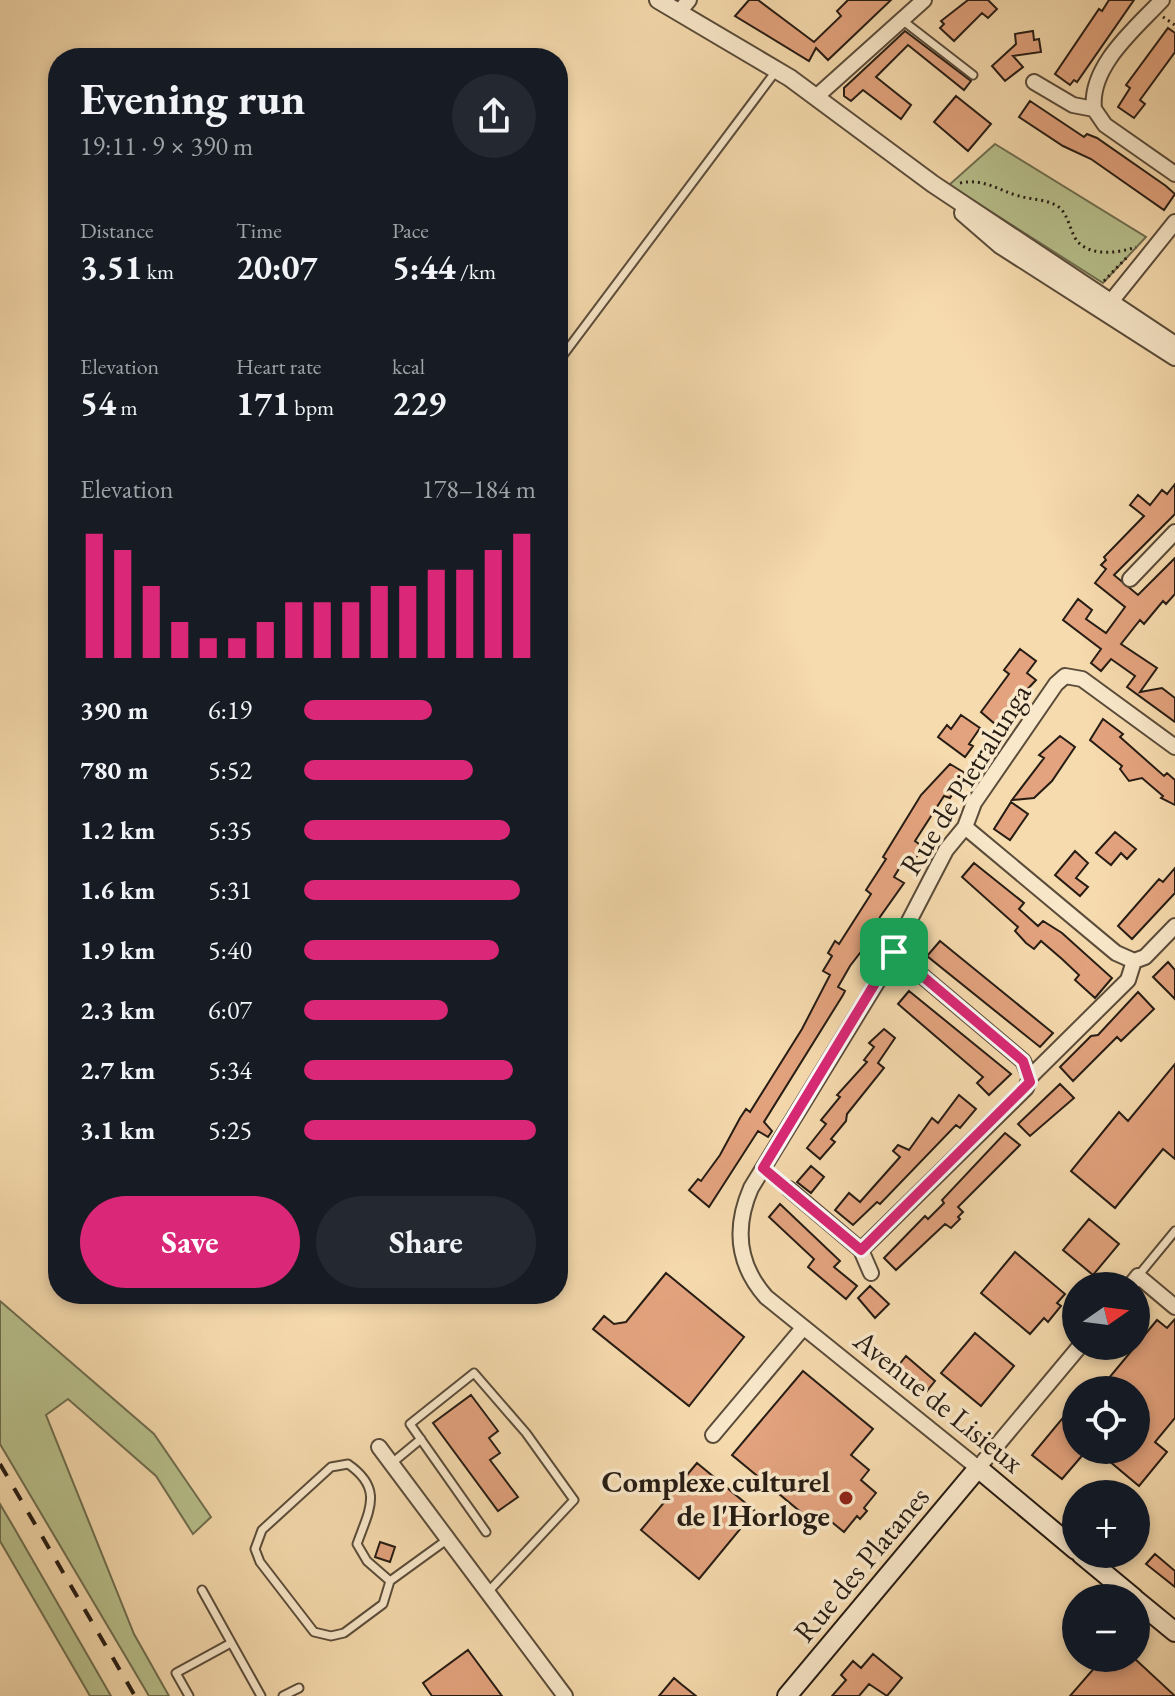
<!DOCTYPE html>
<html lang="en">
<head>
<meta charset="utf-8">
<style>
	:root { --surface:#171b24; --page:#242831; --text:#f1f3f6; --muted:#9ea1a6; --accent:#db2777 }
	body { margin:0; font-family:"EB Garamond",serif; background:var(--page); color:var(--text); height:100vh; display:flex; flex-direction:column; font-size:30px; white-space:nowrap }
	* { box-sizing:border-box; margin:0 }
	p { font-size:26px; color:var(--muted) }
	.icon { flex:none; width:44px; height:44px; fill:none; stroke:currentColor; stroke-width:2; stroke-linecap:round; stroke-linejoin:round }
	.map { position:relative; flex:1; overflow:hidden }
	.drawer { position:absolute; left:48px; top:48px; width:520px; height:1256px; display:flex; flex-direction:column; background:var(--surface); border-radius:32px; box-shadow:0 4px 12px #0003 }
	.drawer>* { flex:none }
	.needle { width:52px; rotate:76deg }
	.controls { position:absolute; left:1062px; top:1272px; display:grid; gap:16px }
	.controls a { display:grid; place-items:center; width:88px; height:88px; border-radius:50%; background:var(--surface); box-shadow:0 4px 12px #0003; font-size:40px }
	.pin { position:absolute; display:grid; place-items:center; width:68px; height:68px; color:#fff; margin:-34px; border-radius:16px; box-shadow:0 4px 12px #0006 }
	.round { display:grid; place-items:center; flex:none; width:84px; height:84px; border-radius:42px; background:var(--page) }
	.summary { display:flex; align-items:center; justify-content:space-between; height:136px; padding:0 32px }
	h1 { font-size:44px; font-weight:700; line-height:60px }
	.metrics { display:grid; grid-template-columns:repeat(3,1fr); gap:12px; height:136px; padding:8px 32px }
	.metrics div { display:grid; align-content:center }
	.metrics b { font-size:34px; font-weight:700 }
	.metrics small { font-size:22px; font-weight:400 }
	.metrics p { font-size:22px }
	.chart { height:224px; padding:16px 32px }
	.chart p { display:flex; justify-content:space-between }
	.chart svg { width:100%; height:144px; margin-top:8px; stroke:var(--accent); stroke-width:6 }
	.button { display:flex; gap:16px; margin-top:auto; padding:16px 32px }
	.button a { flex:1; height:92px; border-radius:48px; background:var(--accent); color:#fff; font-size:32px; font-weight:700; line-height:92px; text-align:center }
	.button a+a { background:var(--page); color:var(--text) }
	ul { padding:0 32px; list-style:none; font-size:26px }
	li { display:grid; grid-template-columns:128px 96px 1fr; align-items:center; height:60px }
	li i { height:20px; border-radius:10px; background:var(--accent) }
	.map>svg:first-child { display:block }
	.green { fill:#b8c18d; stroke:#6f6e50; stroke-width:2 }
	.building { fill:#e3a37e; stroke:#261c14; stroke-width:2 }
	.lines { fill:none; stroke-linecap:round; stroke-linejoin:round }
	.service-casing { stroke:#5a4c3a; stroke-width:11 }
	.minor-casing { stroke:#5a4c3a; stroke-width:18 }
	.tertiary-casing { stroke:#5a4c3a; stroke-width:20 }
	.secondary-casing { stroke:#261c14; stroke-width:22 }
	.path { stroke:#261c14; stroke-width:3; stroke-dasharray:2 4; stroke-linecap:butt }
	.service { stroke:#f9e8ca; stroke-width:7 }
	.minor { stroke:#f9e8ca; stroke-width:14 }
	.tertiary { stroke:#f9e8ca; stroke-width:16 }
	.secondary { stroke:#f9e8ca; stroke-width:18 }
	.rail { stroke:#261c14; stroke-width:4; stroke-dasharray:14 14; stroke-linecap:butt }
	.route-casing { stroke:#fff; stroke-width:16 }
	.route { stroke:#db2777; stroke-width:10 }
	.poi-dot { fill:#8f2418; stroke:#f9e8ca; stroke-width:3 }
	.labels { text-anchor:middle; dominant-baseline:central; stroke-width:7; stroke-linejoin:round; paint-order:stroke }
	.street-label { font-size:30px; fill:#261c14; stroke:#f9e8ca }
	.poi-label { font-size:30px; font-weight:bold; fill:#261c14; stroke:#f9e8ca; text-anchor:end }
</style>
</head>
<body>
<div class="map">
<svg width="1175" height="1696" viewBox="0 0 1175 1696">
	<rect width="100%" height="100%" fill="#f6dbae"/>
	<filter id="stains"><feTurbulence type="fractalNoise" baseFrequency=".0025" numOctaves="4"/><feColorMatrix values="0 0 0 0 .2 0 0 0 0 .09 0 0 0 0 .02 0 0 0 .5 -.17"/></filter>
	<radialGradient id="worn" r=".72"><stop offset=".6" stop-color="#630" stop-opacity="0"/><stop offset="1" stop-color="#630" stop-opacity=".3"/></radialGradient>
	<path class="green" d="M995 144 1146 237 1103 283 949 185Z
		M0 1301 154 1434 211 1517 193 1534 156 1476 68 1399 46 1415 134 1634 169 1696H149L0 1444Z
		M0 1504 13 1526 111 1696H90L0 1541Z"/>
	<path class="building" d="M749 0H758L814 42 841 16 837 11 848 0H891L828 60 816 48 809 61 735 16Z
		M968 0H988L997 9 988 18 982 13 954 41 940 28 944 24 941 21Z
		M1109 0H1134L1077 82 1074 80 1070 85 1055 74 1099 9 1102 11Z
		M1168 28 1175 33V52L1140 100 1145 104 1134 118 1118 107 1130 88 1126 85Z
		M905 31 971 81 964 90 908 45 876 77 911 105 901 119 863 90 851 101 844 96V88Z
		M1033 31 1034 40 1039 39 1041 52 1013 56 1023 67 1005 81 992 66 1016 44 1015 34Z
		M956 96 991 124 968 151 934 122Z
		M1030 101 1084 137 1087 134 1097 138 1166 186 1175 194 1164 210 1091 159 1063 146 1019 117Z
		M1175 484V514L1114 575 1138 595 1175 558V594L1166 604 1163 601 1144 624 1140 620 1121 644 1157 668 1140 692 1162 688 1175 698V722L1127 687 1135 676 1111 659 1101 671 1091 663 1101 649 1063 620 1078 599 1092 610 1086 619 1106 633 1125 607 1095 583 1106 569 1101 565 1106 560 1104 557 1144 516 1130 505 1138 495 1150 505 1162 490 1167 494Z
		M1020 649 1036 661 1027 673 1036 680 995 724 981 712 1009 674 1004 670Z
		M961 715 980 728 969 744 973 746 965 757 938 737 947 725 951 729Z
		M1103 719 1123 734 1120 737 1164 776 1167 773 1175 780V805L1161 798 1163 796 1142 778 1129 781 1120 769 1122 766 1090 740Z
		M1060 736 1075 747 1052 781 1034 798 1012 800 1044 758 1039 755Z
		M950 764 965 773 950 798 944 796 915 841 923 847 915 859 908 854 894 877 904 883 880 917 873 936 850 966 838 987 845 991 843 995 764 1122 772 1131 768 1137 758 1131 709 1207 689 1190 698 1179 701 1181 720 1155 740 1118 746 1109 750 1112 802 1029 830 975 823 971 832 956 828 953 835 941 839 944 871 894 866 890 886 859 883 857 921 795Z
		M1011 802 1028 814 1010 840 994 829Z
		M1115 832 1136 849 1127 859 1121 853 1111 865 1096 853Z
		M1075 851 1088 863 1076 878 1088 887 1080 896 1055 875Z
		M974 863 1024 903 1019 909 1038 926 1043 921 1062 933 1112 978 1095 998 1075 980 1079 975 1062 959 1041 941 1034 949 1026 943 1015 931 1018 927 962 877Z
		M1175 868V893L1132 939 1118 926 1159 879 1163 882Z
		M940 941 1053 1033 1040 1047 927 956Z
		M1168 962 1175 970V999L1153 977Z
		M909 991 1011 1074 989 1095 977 1083 983 1077 898 1004Z
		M1138 992 1154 1009 1121 1041 1117 1037 1073 1081 1060 1067 1091 1036 1098 1035Z
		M884 1029 895 1038 878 1063 884 1068 847 1114 846 1121 831 1139 835 1142 820 1159 807 1148 826 1124 821 1120 840 1097 837 1095 867 1062 864 1060 874 1047 869 1043Z
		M1175 1064V1159L1163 1149 1115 1208 1071 1171 1119 1112 1128 1121Z
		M1060 1084 1074 1098 1030 1136 1018 1124Z
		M959 1095 976 1109 960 1128 956 1125 880 1204 877 1202 853 1225 835 1210 849 1193 860 1202 900 1157 893 1151 898 1145 909 1150 932 1118 938 1123Z
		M1005 1133 1020 1145 958 1207 963 1212 958 1217 960 1219 951 1228 945 1224 896 1270 884 1258 925 1216 928 1219 944 1203 942 1200Z
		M811 1166 824 1177 811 1193 797 1182Z
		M780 1204 840 1261 834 1267 857 1286 846 1299 808 1267 814 1259 769 1217Z
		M1089 1219 1119 1244 1093 1275 1063 1250Z
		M1015 1252 1065 1294 1057 1303 1061 1306 1048 1322 1044 1318 1030 1334 981 1293Z
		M666 1273 744 1337 689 1406 593 1329 604 1316 614 1324 626 1322Z
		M870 1286 889 1304 875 1318 858 1298Z
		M1175 1319V1418L1155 1442 1167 1452 1139 1486 1096 1450H1136V1390H1099L1157 1320 1167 1328Z
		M975 1333 1014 1366 981 1406 941 1373Z
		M906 1356 935 1381 927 1391 898 1366Z
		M803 1371 873 1429 851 1455 869 1470 861 1480 876 1493 864 1508 867 1511 860 1519 857 1516 844 1532 828 1519 820 1528 732 1455Z
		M471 1395 498 1431 489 1438 500 1453 490 1460 518 1497 498 1511 433 1423Z
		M1076 1402V1450H1087L1062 1479 1032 1455Z
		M697 1463 755 1511 699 1579 641 1530Z
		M380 1542 395 1547 390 1562 375 1557Z
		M1155 1554 1175 1571V1587L1146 1564Z
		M468 1650 502 1696H432L423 1683Z
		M873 1654 902 1678 887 1696 869 1684 859 1696H832L846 1680 841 1675 853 1661 861 1668Z
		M1103 1658H1134L1175 1696H1070Z
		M674 1678 681 1684 696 1696H659Z"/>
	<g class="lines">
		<defs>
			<path id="service" d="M902 20 973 75
				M558 362 776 71
				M1138 1276 1175 1231
				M392 1463 421 1439
				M486 1532 410 1424 474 1373 526 1433 574 1500 488 1592
				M390 1581 367 1561 357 1544C369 1510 384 1489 348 1464L331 1467 262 1530 255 1549 260 1562 314 1632 331 1636 344 1633 383 1604 390 1581 448 1539
				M202 1590 261 1696
				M189 1696 176 1673 231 1643
				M283 1696 299 1688"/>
			<path id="minor" d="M679 12 689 0
				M1034 82 1073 105 1094 109 1105 125 1175 174
				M816 97 924 0
				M1094 109C1089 66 1136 28 1162 0
				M1105 309 1175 222
				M1130 579 1175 532
				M965 827 1116 953 1134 961
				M894 952 1023 1061 1030 1077
				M789 1189 861 1250 871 1273
				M861 1250 1026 1088 1030 1077 1128 980 1134 961 1145 957 1175 926
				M1130 1286 1138 1276 1175 1307
				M1080 1346 978 1468 766 1297C737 1264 734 1227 751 1188L879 979 946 850 965 827 974 803 1056 684 1065 676 1082 679 1175 747
				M713 1435 803 1328
				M379 1447 565 1696"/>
			<path id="tertiary" d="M658 0 790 78 933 184 1175 345
				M963 213 1000 245 1175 357"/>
			<path id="secondary" d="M1081 1554 1134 1598
				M1136 1600 1175 1632
				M787 1696 978 1468 1076 1550"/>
		</defs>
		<use href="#service" class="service-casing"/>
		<use href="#minor" class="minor-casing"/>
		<use href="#tertiary" class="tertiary-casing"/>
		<use href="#secondary" class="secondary-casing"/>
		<path class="path" d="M1163 17 1175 25
			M960 183C984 178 997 190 1019 196 1032 200 1049 199 1060 208 1069 217 1070 231 1077 241 1091 257 1119 253 1136 247
			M1104 281 1129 255"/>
		<use href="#service" class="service"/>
		<use href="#minor" class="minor"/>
		<use href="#tertiary" class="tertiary"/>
		<use href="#secondary" class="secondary"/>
		<path class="rail" d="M0 1464 135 1696"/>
	</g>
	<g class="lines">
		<defs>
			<path id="route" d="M894 952 1023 1061 1030 1082 861 1250 763 1168Z"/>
		</defs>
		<use href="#route" class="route-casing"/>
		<use href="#route" class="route"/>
	</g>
	<circle class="poi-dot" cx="846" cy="1498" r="8"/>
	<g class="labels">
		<g class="street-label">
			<text transform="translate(965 779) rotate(-58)">Rue de Pietralunga</text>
			<text transform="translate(939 1401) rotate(39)">Avenue de Lisieux</text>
			<text transform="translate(861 1564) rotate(-50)">Rue des Platanes</text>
		</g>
		<g class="poi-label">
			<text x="830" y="1481">Complexe culturel<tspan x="830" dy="34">de l'Horloge</tspan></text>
		</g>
	</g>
	<rect width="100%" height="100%" filter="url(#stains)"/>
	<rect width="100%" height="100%" fill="url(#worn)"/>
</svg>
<div class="controls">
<a><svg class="needle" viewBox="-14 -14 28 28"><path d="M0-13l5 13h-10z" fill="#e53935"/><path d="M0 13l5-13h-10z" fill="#9ea1a6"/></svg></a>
<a><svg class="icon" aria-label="locate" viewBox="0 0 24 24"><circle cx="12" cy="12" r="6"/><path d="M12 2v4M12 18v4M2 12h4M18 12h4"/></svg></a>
<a>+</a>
<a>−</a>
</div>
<div class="pin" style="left:894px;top:952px;background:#1e9e55"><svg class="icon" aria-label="arrive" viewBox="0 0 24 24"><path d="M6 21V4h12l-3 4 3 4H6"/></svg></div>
<section class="drawer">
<div class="summary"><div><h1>Evening run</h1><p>19:11 · 9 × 390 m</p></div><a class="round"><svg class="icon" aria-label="share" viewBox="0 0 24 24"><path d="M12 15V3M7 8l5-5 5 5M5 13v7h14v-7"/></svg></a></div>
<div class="metrics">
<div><p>Distance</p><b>3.51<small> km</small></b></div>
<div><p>Time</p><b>20:07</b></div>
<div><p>Pace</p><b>5:44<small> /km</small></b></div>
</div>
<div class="metrics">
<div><p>Elevation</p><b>54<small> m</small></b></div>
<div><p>Heart rate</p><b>171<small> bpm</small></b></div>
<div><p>kcal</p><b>229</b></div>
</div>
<div class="chart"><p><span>Elevation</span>178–184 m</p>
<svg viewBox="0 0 160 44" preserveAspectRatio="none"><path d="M5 44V6M15 44V11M25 44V22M35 44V33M45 44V38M55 44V38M65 44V33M75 44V27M85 44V27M95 44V27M105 44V22M115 44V22M125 44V17M135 44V17M145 44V11M155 44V6"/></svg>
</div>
<ul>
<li><b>390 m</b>6:19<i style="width:55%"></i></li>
<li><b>780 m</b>5:52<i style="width:73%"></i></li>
<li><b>1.2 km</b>5:35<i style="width:89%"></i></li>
<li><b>1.6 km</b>5:31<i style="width:93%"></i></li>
<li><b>1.9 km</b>5:40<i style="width:84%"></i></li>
<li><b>2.3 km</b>6:07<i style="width:62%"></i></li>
<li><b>2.7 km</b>5:34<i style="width:90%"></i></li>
<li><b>3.1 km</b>5:25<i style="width:100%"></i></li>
</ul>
<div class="button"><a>Save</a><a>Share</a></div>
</section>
</div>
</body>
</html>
